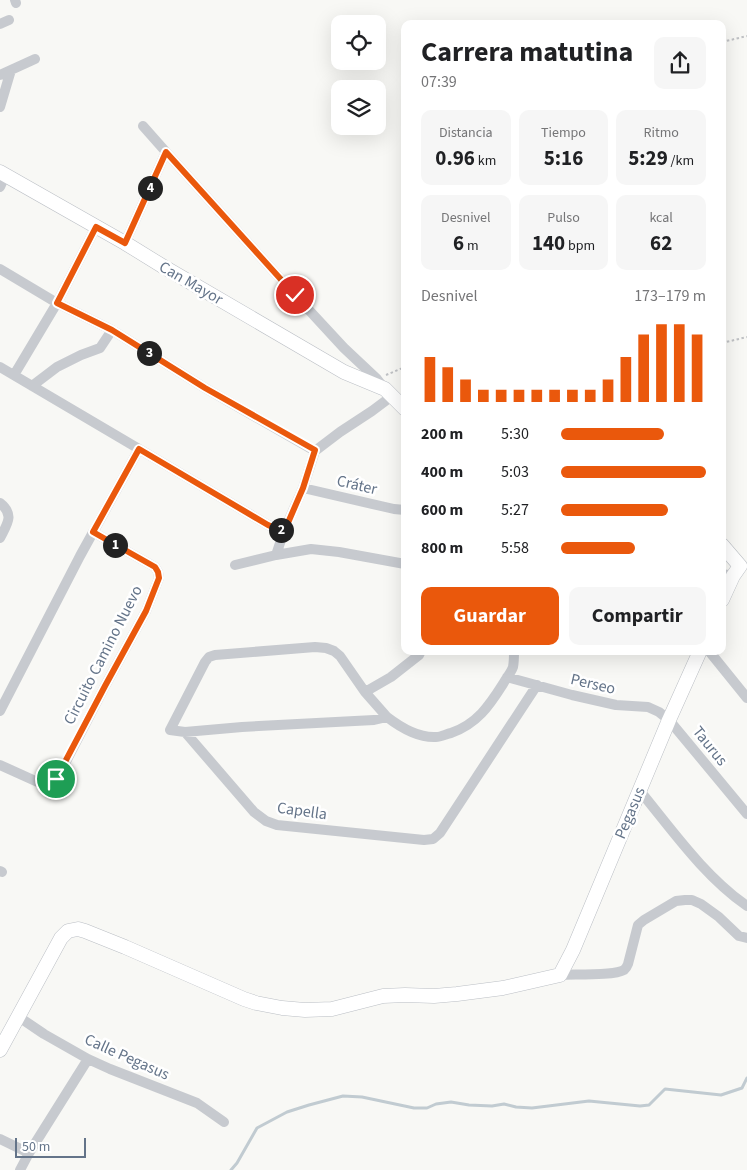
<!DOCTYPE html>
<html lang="es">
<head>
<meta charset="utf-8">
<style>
	:root { --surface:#fff; --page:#f6f6f6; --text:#202124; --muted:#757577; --accent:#ea580c }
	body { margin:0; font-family:"Source Sans 3",sans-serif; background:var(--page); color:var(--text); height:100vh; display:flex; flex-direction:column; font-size:19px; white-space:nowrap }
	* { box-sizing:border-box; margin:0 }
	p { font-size:16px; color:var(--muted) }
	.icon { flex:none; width:28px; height:28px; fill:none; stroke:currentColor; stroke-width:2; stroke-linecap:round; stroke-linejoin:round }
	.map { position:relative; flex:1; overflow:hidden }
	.side { position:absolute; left:401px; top:20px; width:325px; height:635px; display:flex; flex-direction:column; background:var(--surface); border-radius:10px; box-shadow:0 5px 20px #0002 }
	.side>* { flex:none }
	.fabs { position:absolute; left:331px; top:15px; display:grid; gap:10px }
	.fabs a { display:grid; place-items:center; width:55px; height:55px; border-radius:10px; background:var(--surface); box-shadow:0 5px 20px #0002; font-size:25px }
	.scale { position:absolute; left:15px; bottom:12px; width:71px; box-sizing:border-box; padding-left:5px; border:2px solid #647489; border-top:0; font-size:14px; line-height:18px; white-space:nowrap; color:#647489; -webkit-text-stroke:4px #fff; paint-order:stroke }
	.pin { position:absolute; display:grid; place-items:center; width:42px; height:42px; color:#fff; margin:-21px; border:2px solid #fff; border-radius:50%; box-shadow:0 1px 5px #0007 }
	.km { position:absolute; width:25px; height:25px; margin:-12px; border-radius:50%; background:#222; color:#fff; font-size:14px; line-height:25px; text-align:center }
	.round { display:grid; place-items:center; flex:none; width:52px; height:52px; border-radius:10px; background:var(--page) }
	.overview { display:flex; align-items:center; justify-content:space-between; height:85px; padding:0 20px }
	h1 { font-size:28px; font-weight:700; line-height:38px }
	.figures { display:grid; grid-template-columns:repeat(3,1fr); gap:8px; height:85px; padding:5px 20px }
	.figures div { display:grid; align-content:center; border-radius:10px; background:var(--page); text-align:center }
	.figures b { font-size:21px; font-weight:700 }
	.figures small { font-size:14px; font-weight:400 }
	.figures p { font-size:14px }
	.chart { height:140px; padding:10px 20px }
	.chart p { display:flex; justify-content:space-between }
	.chart svg { width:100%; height:90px; margin-top:5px; stroke:var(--accent); stroke-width:6 }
	.button { display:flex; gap:10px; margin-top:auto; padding:10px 20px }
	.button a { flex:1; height:58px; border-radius:10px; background:var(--accent); color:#fff; font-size:20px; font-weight:700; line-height:58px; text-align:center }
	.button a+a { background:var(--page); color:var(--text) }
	ul { padding:0 20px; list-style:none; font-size:16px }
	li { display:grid; grid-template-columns:80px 60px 1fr; align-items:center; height:38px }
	li i { height:12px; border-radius:6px; background:var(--accent) }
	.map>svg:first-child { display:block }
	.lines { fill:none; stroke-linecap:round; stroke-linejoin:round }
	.stream { stroke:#c1cbd1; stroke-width:3 }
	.secondary-casing { stroke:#bbbfc5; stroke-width:15 }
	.path { stroke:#c0c2c5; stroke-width:2; stroke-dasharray:2.5 2.5; stroke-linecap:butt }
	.street { stroke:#c7cacf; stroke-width:10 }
	.secondary { stroke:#fff; stroke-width:14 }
	.route-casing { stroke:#fff; stroke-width:10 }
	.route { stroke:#ea580c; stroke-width:6 }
	.labels { text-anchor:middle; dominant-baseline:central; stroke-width:5; stroke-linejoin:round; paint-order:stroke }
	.street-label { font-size:16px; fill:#647489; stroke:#fff }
</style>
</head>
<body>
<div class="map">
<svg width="747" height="1170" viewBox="0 0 747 1170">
	<rect width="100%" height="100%" fill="#f8f8f5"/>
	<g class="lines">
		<path class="stream" d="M231 1170 237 1163 257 1128 287 1112 309 1105 343 1096 362 1097 414 1108H427L436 1104 451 1102 469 1105 492 1106 504 1104 516 1107 532 1108 589 1101 640 1106 649 1105 665 1089 721 1095 742 1088 747 1078"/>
		<defs>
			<path id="secondary" d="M0 172 125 243 164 267 344 372 385 389 405 409
				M722 545 740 566 733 576 722 600
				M0 1050 61 938 68 931 78 929 85 931 125 947 244 999 256 1003 282 1008 305 1010 332 1009 383 996 405 995 434 996 457 994 503 988 560 975 573 950 669 720 700 651"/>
		</defs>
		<use href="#secondary" class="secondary-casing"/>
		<path class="path" d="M722 42 747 36
			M722 343 747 337
			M386 375 405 367"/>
		<path class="street" d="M15 0 16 3
			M0 24 9 20
			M0 75 35 59
			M0 107 11 70
			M143 126 166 152 295 295 344 348 377 379 384 388
			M0 187 5 176
			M125 243 166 152
			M0 269 57 303 112 330 205 388 315 451
			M0 367 268 525 284 531
			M14 375 57 303 96 227
			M32 386 57 367 81 355 100 348 112 330
			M303 488 394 509 405 510
			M0 503C15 515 7 524 0 538
			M276 555 284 531 303 488 315 451 340 432 372 411 392 396
			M235 565 276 555 311 549 339 552 405 564
			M722 574 733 576
			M709 651 747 698
			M507 677 572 695 616 705 648 707 659 712 669 720 747 814
			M365 692 391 677 419 655 421 651
			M0 711 80 556 139 449
			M387 717 365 692 340 656 334 651 326 648 315 647 215 655 209 657 205 662 170 730 185 732 242 727 374 720 387 717C400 727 419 738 436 737 441 737 446 734 451 733 477 724 489 706 503 684 506 678 511 673 513 667 514 662 514 656 514 651
			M185 732 254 812 266 821 277 825 424 840 433 839 440 833 537 685
			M0 765 42 784 51 783 57 779 105 686 146 611 159 578 158 572 155 567 93 532
			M640 791C673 831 704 876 747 906
			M0 871 2 872
			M560 975C572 974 614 976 624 970 626 968 627 967 628 964L638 925 644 920 676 901 685 900H692L701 904 719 917 739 936 747 938
			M19 1017 44 1034 88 1059 110 1069 197 1103 224 1122
			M0 1139 29 1153
			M20 1170 29 1153 88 1059"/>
		<use href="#secondary" class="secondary"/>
	</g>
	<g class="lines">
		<defs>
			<path id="route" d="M56 779 105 686 146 611 159 578 158 572 155 567 93 532 139 449 268 525 284 532 303 488 315 450 205 388 112 330 57 303 96 227 125 243 166 152 295 295"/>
		</defs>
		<use href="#route" class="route-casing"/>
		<use href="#route" class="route"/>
	</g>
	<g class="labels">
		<g class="street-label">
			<text transform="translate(191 283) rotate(30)">Can Mayor</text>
			<text transform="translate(357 485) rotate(13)">Cráter</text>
			<text transform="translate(103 655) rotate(-63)">Circuito Camino Nuevo</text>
			<text transform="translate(593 684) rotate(13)">Perseo</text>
			<text transform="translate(710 746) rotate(51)">Taurus</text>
			<text transform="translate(302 811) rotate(8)">Capella</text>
			<text transform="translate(630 813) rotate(-67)">Pegasus</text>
			<text transform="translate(127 1057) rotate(24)">Calle Pegasus</text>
		</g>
	</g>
</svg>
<div class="fabs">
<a><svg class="icon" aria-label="locate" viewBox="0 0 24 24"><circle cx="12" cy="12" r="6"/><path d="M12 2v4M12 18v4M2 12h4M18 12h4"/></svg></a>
<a><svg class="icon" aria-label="layers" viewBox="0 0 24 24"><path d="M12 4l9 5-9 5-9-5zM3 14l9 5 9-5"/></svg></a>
</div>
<div class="scale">50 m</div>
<div class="pin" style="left:56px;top:779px;background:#1e9e55"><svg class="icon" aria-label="arrive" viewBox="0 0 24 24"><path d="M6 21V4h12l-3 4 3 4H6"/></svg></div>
<div class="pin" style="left:295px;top:295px;background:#d93025"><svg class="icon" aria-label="check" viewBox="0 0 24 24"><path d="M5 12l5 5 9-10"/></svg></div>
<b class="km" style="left:115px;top:545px">1</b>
<b class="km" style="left:281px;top:530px">2</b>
<b class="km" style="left:149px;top:353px">3</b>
<b class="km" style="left:150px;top:188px">4</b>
<section class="side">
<div class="overview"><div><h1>Carrera matutina</h1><p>07:39</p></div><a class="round"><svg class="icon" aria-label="share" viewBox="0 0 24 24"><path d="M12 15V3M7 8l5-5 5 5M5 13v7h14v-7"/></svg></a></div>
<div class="figures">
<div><p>Distancia</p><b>0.96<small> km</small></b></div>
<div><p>Tiempo</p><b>5:16</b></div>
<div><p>Ritmo</p><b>5:29<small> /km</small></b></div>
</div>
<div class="figures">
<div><p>Desnivel</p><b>6<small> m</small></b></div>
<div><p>Pulso</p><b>140<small> bpm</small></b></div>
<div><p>kcal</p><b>62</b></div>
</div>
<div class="chart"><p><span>Desnivel</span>173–179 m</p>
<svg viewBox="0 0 160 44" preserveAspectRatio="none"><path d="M5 44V22M15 44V27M25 44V33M35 44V38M45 44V38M55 44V38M65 44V38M75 44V38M85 44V38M95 44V38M105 44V33M115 44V22M125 44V11M135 44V6M145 44V6M155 44V11"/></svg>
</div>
<ul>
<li><b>200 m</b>5:30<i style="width:71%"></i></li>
<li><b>400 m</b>5:03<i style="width:100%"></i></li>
<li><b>600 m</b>5:27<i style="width:74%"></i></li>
<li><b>800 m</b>5:58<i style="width:51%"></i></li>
</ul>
<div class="button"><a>Guardar</a><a>Compartir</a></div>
</section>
</div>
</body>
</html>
